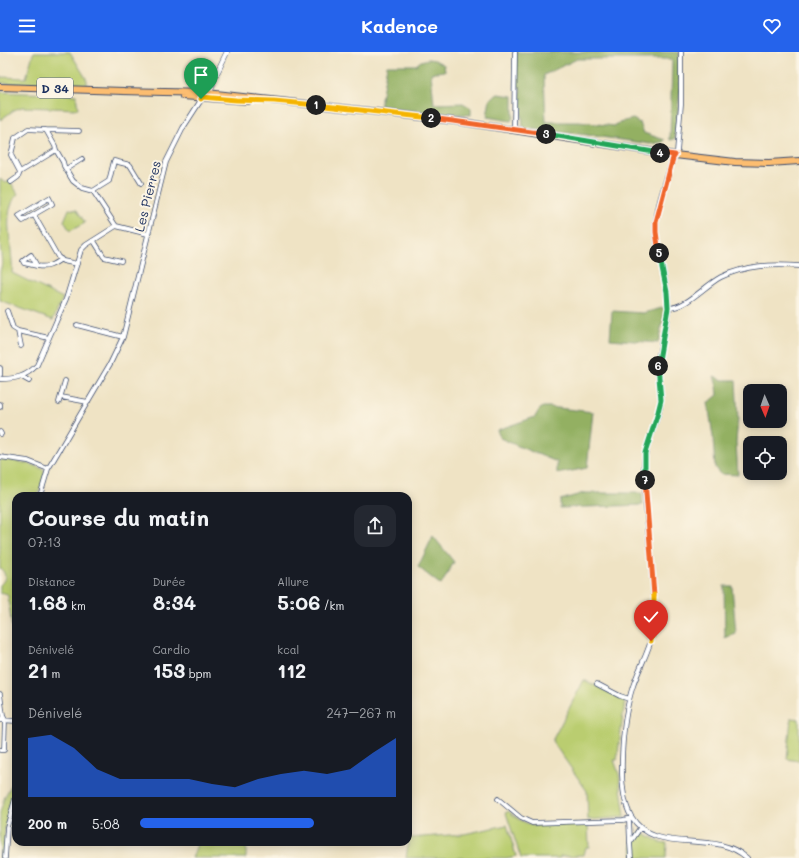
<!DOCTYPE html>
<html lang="fr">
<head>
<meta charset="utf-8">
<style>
	:root { --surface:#171b24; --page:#242831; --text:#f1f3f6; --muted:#9ea1a6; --accent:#2563eb }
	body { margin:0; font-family:Mali,sans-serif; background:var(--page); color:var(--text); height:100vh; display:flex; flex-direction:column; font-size:15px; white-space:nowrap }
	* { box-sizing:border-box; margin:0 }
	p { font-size:13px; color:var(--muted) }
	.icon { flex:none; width:22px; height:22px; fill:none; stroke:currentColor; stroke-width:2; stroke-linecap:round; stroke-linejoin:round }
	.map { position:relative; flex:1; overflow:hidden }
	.details { position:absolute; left:12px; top:440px; width:400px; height:354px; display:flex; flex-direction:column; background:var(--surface); border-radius:12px; box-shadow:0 2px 10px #0003 }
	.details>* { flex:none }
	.needle { width:26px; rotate:178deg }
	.tools { position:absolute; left:743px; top:332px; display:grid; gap:8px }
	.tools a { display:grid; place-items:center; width:44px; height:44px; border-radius:8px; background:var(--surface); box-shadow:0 2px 10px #0003; font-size:20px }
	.pin { position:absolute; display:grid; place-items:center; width:34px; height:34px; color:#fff; margin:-41px -17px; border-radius:50% 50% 50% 0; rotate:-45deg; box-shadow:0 0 4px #0007 }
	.pin .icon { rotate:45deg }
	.km { position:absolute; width:20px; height:20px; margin:-10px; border-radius:50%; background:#222; color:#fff; font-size:11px; line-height:20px; text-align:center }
	.round { display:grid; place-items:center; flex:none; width:42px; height:42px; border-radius:12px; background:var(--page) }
	.overview { display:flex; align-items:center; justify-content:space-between; height:68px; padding:0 16px }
	h1 { font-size:22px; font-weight:700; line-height:30px }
	.stats { display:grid; grid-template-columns:repeat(3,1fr); gap:6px; height:68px; padding:4px 16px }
	.stats div { display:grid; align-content:center }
	.stats b { font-size:20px; font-weight:700 }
	.stats small { font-size:11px; font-weight:400 }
	.stats p { font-size:11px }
	.chart { height:112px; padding:8px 16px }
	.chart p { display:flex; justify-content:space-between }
	.chart svg { width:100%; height:72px; margin-top:4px; fill:var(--accent); opacity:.7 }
	ul { padding:0 16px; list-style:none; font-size:13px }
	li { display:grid; grid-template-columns:64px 48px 1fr; align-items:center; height:30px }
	li i { height:10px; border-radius:5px; background:var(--accent) }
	header { display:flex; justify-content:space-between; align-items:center; height:52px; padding:0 16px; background:var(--accent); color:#fff; font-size:18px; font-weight:700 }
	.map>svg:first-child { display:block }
	.green { fill:#bacd70; stroke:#6a7e67 }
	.forest { fill:#93b062; stroke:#577060 }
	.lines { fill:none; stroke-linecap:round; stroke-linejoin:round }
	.minor-casing { stroke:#3b4a6d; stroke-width:5.5 }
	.tertiary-casing { stroke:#3b4a6d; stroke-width:6 }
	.primary-casing { stroke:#3b4a6d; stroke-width:8 }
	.minor { stroke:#fff; stroke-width:4 }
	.tertiary { stroke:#fff; stroke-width:5 }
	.primary { stroke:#fcbd6f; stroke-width:6 }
	.split-1-casing { stroke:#fff; stroke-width:8 }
	.split-2-casing { stroke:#fff; stroke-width:8 }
	.split-3-casing { stroke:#fff; stroke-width:8 }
	.split-4-casing { stroke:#fff; stroke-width:8 }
	.split-5-casing { stroke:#fff; stroke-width:8 }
	.split-6-casing { stroke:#fff; stroke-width:8 }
	.split-7-casing { stroke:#fff; stroke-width:8 }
	.split-8-casing { stroke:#fff; stroke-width:8 }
	.split-9-casing { stroke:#fff; stroke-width:8 }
	.split-1 { stroke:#f5b400; stroke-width:5 }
	.split-2 { stroke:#f5b400; stroke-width:5 }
	.split-3 { stroke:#f0652b; stroke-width:5 }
	.split-4 { stroke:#22a559; stroke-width:5 }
	.split-5 { stroke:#f0652b; stroke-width:5 }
	.split-6 { stroke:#22a559; stroke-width:5 }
	.split-7 { stroke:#22a559; stroke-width:5 }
	.split-8 { stroke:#f0652b; stroke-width:5 }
	.split-9 { stroke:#f5b400; stroke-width:5 }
	.labels { text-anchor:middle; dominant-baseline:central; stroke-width:4; stroke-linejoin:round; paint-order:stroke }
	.shield { fill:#fcf5e5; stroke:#5e6a86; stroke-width:1 }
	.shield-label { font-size:12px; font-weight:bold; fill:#1b2f5e }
	.street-label { font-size:13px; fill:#1b2f5e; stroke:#fcf5e5 }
</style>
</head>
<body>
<header><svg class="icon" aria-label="menu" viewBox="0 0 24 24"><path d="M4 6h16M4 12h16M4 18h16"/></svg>Kadence<svg class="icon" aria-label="heart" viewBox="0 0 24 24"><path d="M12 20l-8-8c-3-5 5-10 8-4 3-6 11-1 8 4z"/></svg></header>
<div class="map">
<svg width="799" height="806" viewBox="0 0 799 806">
	<rect width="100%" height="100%" fill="#fcf5e5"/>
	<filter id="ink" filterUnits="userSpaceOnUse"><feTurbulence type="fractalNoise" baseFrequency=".025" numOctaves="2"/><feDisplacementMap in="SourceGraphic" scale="8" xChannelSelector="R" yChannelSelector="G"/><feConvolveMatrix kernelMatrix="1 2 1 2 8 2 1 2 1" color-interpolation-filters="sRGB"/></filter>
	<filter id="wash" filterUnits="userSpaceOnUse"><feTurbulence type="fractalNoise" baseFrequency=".012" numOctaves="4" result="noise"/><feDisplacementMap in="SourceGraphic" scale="16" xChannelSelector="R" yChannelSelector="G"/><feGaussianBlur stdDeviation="0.9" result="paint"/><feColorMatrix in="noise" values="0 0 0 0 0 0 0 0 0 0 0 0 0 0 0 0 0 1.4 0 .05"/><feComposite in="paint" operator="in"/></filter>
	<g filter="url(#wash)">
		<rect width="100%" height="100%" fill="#efe3c4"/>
		<path class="green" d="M34 0H70L87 28V33L83 35 0 31V25L26 26 33 2Z
			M0 40 76 43 78 57 22 55 14 58 0 68Z
			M0 127 5 131 10 129 18 142C0 160 14 196 12 221L63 246 53 268 0 249V219L2 212 0 192Z
			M69 157 77 158 85 171 70 179 64 169Z
			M0 407C11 409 41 411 45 421L38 444H16V518L13 527 16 568V610L8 544 5 541 0 542V533C7 527 6 521 0 516Z
			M584 628 625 648 617 708H614L619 722 625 765 588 768 587 739 552 689Z
			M791 666 799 667V709L787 707Z
			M16 725V739L5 775 4 806H0V761L5 744Z
			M508 759 520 768 533 774 588 771 589 795H586L584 803 560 804V806H521L506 761Z
			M507 773 516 804 507 806H406L409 786 464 782Z
			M641 779 659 790 667 791 666 806H633C632 796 631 785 641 779Z
			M198 790H246V806H192Z"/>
		<path class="forest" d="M516 0H679L680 39 675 87 670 88 672 7H577L544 23 546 70H579L615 74 624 69 633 67 640 71 644 81 665 88 663 90 650 92 587 83 523 76 522 65H521L520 35 516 34Z
			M428 7 435 8 444 13 445 19 431 21 434 52 463 51 471 56V63L384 56 380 53 387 13H416L421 9Z
			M498 42 513 44V65L511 69 487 65 490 47Z
			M666 255 658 291 610 287 612 259 643 261Z
			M714 324 723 328H736L738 367 736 390 738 423 720 422 715 416 713 385 708 351 718 343 717 334Z
			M543 355H549L593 360 587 416 557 422V410L520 395 500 386 497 378 535 365 539 358Z
			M584 441H642L643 453 560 456V448Z
			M433 484 454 510 441 533 418 515Z
			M724 534H732L736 582 725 586Z"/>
	</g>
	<g filter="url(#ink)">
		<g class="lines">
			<defs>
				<path id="minor" d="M681 0V52L677 100 673 106C667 127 654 159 656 180 657 205 669 230 668 255 668 274 659 292 658 311 657 325 663 340 660 355 655 379 643 393 644 421 645 453 649 485 652 517 653 538 656 560 653 581 649 600 639 616 633 634 623 664 615 736 631 764 656 806 713 775 747 806
					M46 78 79 79
					M514 78 515 0
					M66 117 82 107
					M20 120 11 103 15 86 28 77 46 78 55 94 56 98 63 110 64 114 73 129 82 136 93 139 116 174 148 182
					M11 130 18 125 20 120 56 98
					M93 139 109 129 114 109 130 113 141 131
					M49 146 52 152 23 169 19 164Z
					M34 163 58 205 63 209 77 212
					M94 189 104 205 121 209
					M37 214 24 211 23 209 31 203 37 214C47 216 53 213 61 207
					M668 256C687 256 705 233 721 225 746 213 772 212 799 214
					M7 259 13 276 18 279 49 286
					M77 273 123 285
					M18 279 21 294
					M0 316V323
					M22 325 29 329
					M0 327C15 327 26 325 37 313L66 247 81 198 86 193 116 174
					M61 345 88 350
					M59 350 65 329
					M0 352V355
					M0 380 1 382
					M0 405 28 409 48 417
					M40 444 48 417 110 312 123 285 166 110 183 76 203 45
					M597 632 620 644 629 647
					M0 642 3 664 5 668 4 698H0
					M0 668 16 669
					M498 747 521 766 532 771 623 768 632 766
					M629 767 630 791 640 776
					M630 791 631 806
					M5 806 7 775 16 744"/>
				<path id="tertiary" d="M197 40 207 35 214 28
					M210 41 214 27 227 0"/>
				<path id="primary" d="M0 35 124 39
					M121 39 207 41 379 60 462 70 675 103 735 110 769 111 799 109
					M183 44 248 49"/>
			</defs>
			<use href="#minor" class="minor-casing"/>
			<use href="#tertiary" class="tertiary-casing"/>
			<use href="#primary" class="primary-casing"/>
			<use href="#minor" class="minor"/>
			<use href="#tertiary" class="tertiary"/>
			<use href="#primary" class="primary"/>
		</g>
	</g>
	<g class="lines" filter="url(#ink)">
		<defs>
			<path id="split-1" d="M201 47 202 45 236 48 274 49 316 53"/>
			<path id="split-2" d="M316 53 431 66"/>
			<path id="split-3" d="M431 66 546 82"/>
			<path id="split-4" d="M546 82 660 101"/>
			<path id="split-5" d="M659 201 656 180V170L673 106 675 103 660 101"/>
			<path id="split-6" d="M658 314 668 256 667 240 659 201"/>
			<path id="split-7" d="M645 428V401L657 364 661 348 658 314"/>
			<path id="split-8" d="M645 428 654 543"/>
			<path id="split-9" d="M651 589 654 573V543"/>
		</defs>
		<use href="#split-1" class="split-1-casing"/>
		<use href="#split-2" class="split-2-casing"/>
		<use href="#split-3" class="split-3-casing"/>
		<use href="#split-4" class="split-4-casing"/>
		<use href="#split-5" class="split-5-casing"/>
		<use href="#split-6" class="split-6-casing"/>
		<use href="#split-7" class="split-7-casing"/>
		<use href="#split-8" class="split-8-casing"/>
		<use href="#split-9" class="split-9-casing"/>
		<use href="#split-1" class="split-1"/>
		<use href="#split-2" class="split-2"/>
		<use href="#split-3" class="split-3"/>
		<use href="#split-4" class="split-4"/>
		<use href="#split-5" class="split-5"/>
		<use href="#split-6" class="split-6"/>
		<use href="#split-7" class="split-7"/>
		<use href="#split-8" class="split-8"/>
		<use href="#split-9" class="split-9"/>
	</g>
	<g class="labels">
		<rect class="shield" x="37" y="26" width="36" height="20" rx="3"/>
		<g class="shield-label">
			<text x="55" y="36">D 34</text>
		</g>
		<g class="street-label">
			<text transform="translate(147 144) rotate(-76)">Les Pierres</text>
		</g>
	</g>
</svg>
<div class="tools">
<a><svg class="needle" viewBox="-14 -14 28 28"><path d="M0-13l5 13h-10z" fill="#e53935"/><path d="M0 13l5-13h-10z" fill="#9ea1a6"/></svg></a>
<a><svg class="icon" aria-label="locate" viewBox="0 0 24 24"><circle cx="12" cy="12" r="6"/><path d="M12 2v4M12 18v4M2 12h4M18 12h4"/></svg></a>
</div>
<div class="pin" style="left:201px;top:47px;background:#1e9e55"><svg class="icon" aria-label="arrive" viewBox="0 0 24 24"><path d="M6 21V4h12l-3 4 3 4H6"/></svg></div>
<div class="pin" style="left:651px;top:589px;background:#d93025"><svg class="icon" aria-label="check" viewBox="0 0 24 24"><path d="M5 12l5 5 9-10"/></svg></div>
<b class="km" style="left:316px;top:53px">1</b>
<b class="km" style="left:431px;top:66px">2</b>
<b class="km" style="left:546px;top:82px">3</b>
<b class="km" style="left:660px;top:101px">4</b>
<b class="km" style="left:659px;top:201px">5</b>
<b class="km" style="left:658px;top:314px">6</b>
<b class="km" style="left:645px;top:428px">7</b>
<section class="details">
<div class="overview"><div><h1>Course du matin</h1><p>07:13</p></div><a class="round"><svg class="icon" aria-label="share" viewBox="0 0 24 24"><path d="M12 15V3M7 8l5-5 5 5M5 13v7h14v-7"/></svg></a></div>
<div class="stats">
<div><p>Distance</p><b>1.68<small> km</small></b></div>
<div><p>Durée</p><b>8:34</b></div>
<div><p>Allure</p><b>5:06<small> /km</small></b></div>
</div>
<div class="stats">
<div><p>Dénivelé</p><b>21<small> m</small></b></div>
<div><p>Cardio</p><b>153<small> bpm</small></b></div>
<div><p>kcal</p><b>112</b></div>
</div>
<div class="chart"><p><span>Dénivelé</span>247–267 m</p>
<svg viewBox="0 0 160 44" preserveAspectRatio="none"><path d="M0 44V8L10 6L20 14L30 27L40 33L50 33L60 33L70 33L80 36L90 38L100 33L110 30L120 28L130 30L140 27L150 17L160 8V44z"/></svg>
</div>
<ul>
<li><b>200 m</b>5:08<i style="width:68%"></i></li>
</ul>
</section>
</div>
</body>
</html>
